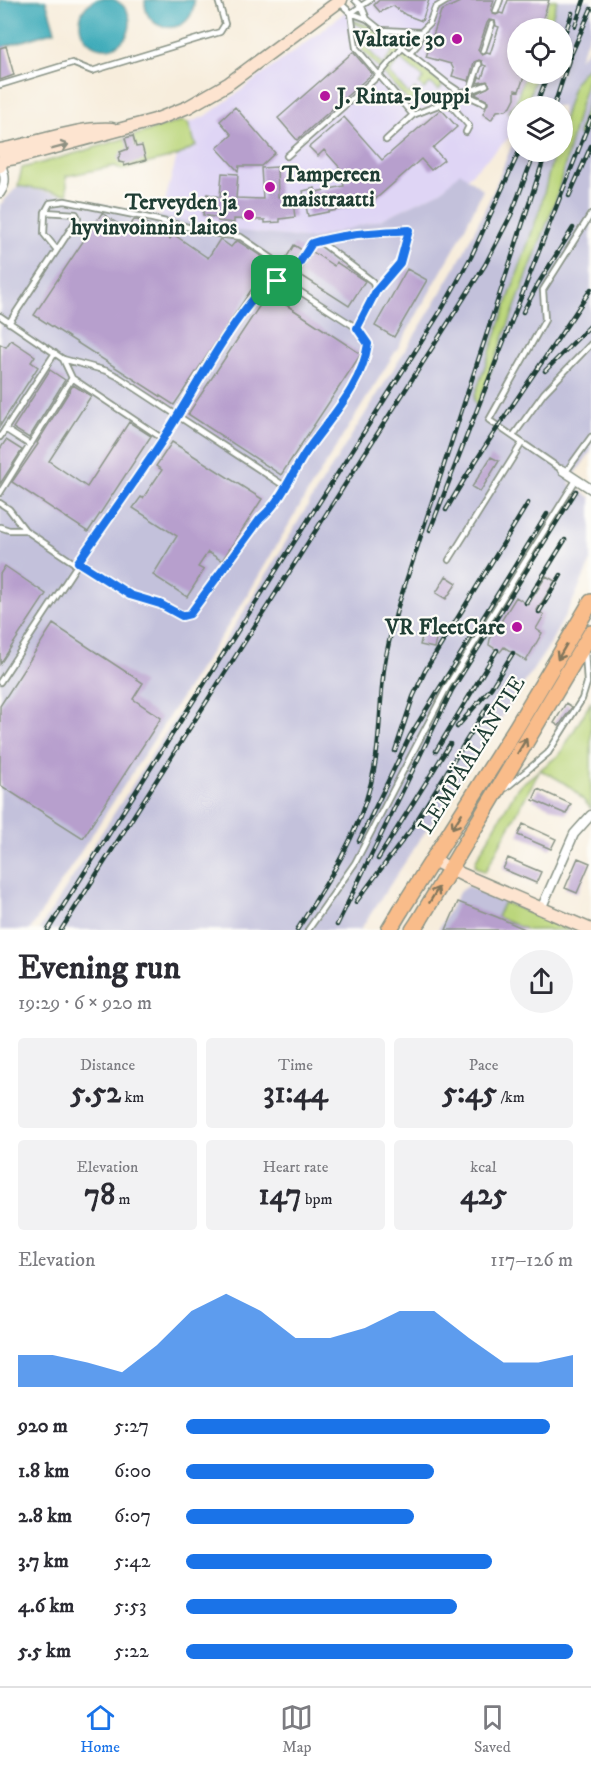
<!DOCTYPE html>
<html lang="en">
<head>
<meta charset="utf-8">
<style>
	:root { --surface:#fff; --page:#f2f2f3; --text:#2b2b33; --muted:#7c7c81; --line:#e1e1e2; --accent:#1a73e8 }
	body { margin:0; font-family:"IM FELL DW Pica",serif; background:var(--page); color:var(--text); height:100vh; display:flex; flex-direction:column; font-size:22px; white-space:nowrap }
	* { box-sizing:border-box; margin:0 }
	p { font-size:20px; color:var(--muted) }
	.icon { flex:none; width:33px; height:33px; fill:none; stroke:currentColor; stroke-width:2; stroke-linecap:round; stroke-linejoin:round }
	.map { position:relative; height:930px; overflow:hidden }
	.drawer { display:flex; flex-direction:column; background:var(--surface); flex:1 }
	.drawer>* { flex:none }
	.controls { position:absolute; left:507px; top:18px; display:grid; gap:12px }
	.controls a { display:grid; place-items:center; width:66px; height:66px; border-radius:50%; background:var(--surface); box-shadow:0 3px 9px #0003; font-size:30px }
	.pin { position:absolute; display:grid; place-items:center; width:51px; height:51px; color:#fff; margin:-26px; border-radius:12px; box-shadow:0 3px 9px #0006 }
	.round { display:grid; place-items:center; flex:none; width:63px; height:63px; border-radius:32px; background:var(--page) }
	.overview { display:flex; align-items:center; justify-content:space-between; height:102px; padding:0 18px }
	h1 { font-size:33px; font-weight:800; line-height:45px }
	.metrics { display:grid; grid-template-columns:repeat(3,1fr); gap:9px; height:102px; padding:6px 18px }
	.metrics div { display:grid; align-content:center; border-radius:6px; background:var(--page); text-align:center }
	.metrics b { font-size:30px; font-weight:800 }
	.metrics small { font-size:16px; font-weight:400 }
	.metrics p { font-size:16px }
	.chart { height:168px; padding:12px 18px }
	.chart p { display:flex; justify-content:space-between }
	.chart svg { width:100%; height:108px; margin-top:6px; fill:var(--accent); opacity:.7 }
	ul { padding:0 18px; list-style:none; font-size:20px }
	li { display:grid; grid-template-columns:96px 72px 1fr; align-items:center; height:45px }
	li i { height:15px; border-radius:8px; background:var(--accent) }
	.tabs { display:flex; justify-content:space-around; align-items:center; height:84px; border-top:2px solid var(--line); background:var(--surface); font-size:16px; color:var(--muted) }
	.tabs a { display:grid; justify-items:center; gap:3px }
	.tabs .active { color:var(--accent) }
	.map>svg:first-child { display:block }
	.built { fill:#dfd5f5 }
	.industrial { fill:#c3c1db }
	.green { fill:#bbd67c; stroke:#6d8a58; stroke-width:1.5 }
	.water { fill:#3cabb9; stroke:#2e7476; stroke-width:1.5 }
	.building { fill:#b79fcd; fill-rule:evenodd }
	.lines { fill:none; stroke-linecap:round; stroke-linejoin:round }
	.service-casing { stroke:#8b9588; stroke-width:8 }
	.minor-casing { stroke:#8b9588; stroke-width:11 }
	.secondary-casing { stroke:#8b9588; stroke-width:15 }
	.trunk-casing { stroke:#8b9588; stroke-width:18 }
	.motorway-casing { stroke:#8b9588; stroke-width:18 }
	.service { stroke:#fff; stroke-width:4.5 }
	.minor { stroke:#fff; stroke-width:8 }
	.secondary { stroke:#fde4d0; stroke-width:12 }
	.trunk { stroke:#f9bc8a; stroke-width:15 }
	.motorway { stroke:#f9bc8a; stroke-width:15 }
	.rail-casing { stroke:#1f3d34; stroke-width:4.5 }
	.rail { stroke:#fdfcf7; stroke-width:2; stroke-dasharray:7; stroke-linecap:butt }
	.oneway { stroke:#8e9082 }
	.oneway2 { stroke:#81765b }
	.route-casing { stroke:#fff; stroke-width:12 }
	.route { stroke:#1a73e8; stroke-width:8 }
	.poi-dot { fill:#b5179e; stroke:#fdfcf7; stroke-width:2 }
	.labels { text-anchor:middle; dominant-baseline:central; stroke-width:4.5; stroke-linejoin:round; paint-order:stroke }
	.poi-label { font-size:22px; font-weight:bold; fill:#1f3d34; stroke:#fdfcf7; text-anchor:end }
	.street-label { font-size:22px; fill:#1f3d34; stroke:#fdfcf7 }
</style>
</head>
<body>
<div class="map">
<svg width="591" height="930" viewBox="0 0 591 930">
	<rect width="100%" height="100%" fill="#fdfcf7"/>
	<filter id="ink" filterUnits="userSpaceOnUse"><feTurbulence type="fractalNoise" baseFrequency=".0167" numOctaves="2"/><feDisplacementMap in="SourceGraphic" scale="12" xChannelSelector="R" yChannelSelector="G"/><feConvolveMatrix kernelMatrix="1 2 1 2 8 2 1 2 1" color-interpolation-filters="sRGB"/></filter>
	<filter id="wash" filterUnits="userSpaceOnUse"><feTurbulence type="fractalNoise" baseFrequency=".008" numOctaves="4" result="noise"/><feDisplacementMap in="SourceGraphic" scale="24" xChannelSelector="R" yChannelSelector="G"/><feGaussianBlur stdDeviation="1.35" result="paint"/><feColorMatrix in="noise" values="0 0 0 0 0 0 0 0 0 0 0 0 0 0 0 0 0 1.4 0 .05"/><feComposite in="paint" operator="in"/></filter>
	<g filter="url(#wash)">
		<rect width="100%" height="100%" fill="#f7eddc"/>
		<path class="built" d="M359 0H557L549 28H518V74H536L528 101 508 112 517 115V130L467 178 460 173 441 191 380 220 311 239 222 229 161 216 177 156 196 146 188 123 206 116 323 30Z"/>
		<path class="industrial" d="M557 0H591V31L579 59 591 46V63L575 81 563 121 562 106H526L536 74H562V28H549Z
			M591 69V91L578 135 582 136 591 111V451L569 483 591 498V561L572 603 547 649 360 930H39L248 605 311 500 428 314 463 254 493 192 517 132 518 152H554L541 206 475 395 474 400 477 407 556 199Z
			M460 172 483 190 456 246 399 346 305 497 244 601 30 930H0V205L18 186 222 229 311 239 380 220 441 191Z
			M468 886 504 902 498 917 527 930H438L460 891Z"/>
		<path class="green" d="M549 0H557L549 28H540Z
			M353 20 370 26 443 85 439 90 430 83 424 89 419 84 424 78 400 59 389 73 409 94 415 89 420 93 410 103 361 49 358 38 383 66 393 51 365 28 354 23Z
			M591 63 556 199 477 407 474 400 475 395 541 206 554 152H562L563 121 575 81Z
			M525 74H536L528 101 507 113 516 102Z
			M591 91V111L582 136 578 135Z
			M181 121 188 123 196 146 177 156 122 170 115 166 66 176 68 194 18 186 22 168C76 155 128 137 181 121Z
			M591 702V809C575 789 564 781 540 770L485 872 475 866 476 860 518 787 560 754Z
			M504 902 570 930H527L497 917Z"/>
		<path class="water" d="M80 23a25 25 0 1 1 50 0a25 25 0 1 1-50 0Z
			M0 0H46L55 31 0 48Z
			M145 0H194C195 37 143 36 145 0Z"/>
		<g id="blocks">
			<path class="building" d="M379 0H429L422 21 406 15 393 6 380 12 374 5Z
				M464 0H494L491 10 493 14 496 15 500 13 503 14 508 0H549L540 28H518V74H525L519 91 515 90V98L511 106 506 110 497 111 491 120 483 114 486 108 485 107 488 104V101L475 94 490 86 487 81 477 83 479 77 482 78 486 66 483 65 482 61 479 60 474 62 469 81 452 76 454 70 451 64 426 57 441 11ZM489 20 495 21 496 26 499 27 490 54 487 53 482 55 478 50 487 23Z
				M6 46 14 75 0 80V48Z
				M353 52 372 74 297 140 278 118Z
				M235 107 275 153 261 166H239L238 171 217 148 232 135 220 121Z
				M441 109 457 127 433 148 444 160 431 170 421 159 371 203 308 216 303 191 315 188 316 192 344 186 343 182 351 180 324 150 318 156 309 147 344 117 382 160Z
				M133 136 136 147 142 146 146 160 124 166V163L119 162 118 158 121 154 120 152 128 149 125 138Z
				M277 167 278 197 292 195 295 217 280 219V222L265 223V220L234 219V223L218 221 219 218 203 215 207 194 220 197 222 173 238 174 236 198 263 199 261 168Z
				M102 213 127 230 134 220 143 221 170 239 173 234 208 258 220 239 231 247 236 241H238L270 262 174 405 34 315Z
				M294 245 302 250 294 262 286 258Z
				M313 252 334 266 336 262 365 281 349 306 299 274 310 254Z
				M407 269 427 280 394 337 375 326Z
				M268 293 361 354 281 475 188 414Z
				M11 340 35 356 31 362 38 367 0 426V344L6 347Z
				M50 370 65 380 29 438 13 428Z
				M73 385 91 396 49 461 87 487 129 422 151 436 88 532 12 482 38 444 37 443Z
				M6 440 22 450 0 484V449Z
				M172 442 262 499 222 561 208 552 198 567 204 570 187 597 153 575 177 536 133 508 141 497 143 498 162 470 156 466Z
				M491 457 499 461 480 492 472 487Z
				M5 566 46 594 0 664V574Z
				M446 576 457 583 446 599 436 593Z
				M546 576 555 581 537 610 544 615 536 629 542 633 526 661 504 647 500 652 489 645 490 639 516 597 528 605Z
				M53 624 143 683 133 699 161 718 83 838 0 785V706Z
				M424 628 438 632 434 648 420 645Z
				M566 703 572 707 559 726 554 723Z
				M538 789 571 804 566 814 533 800Z
				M523 824 556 839 551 849 518 835Z
				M508 858 541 872 536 883 503 869Z
				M578 858 590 863 577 893 565 888Z
				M458 902 497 917 527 930H446Z"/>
		</g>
	</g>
	<g filter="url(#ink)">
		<use href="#blocks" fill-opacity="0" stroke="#8b9588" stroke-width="1.5"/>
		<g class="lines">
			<defs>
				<path id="service" d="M355 0 362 7 367 19
					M370 0 351 13 356 48 413 115 441 104 451 105 469 126 466 132
					M340 3 351 13 367 19 448 84 460 92 470 91 479 64
					M496 11 500 0
					M382 30 421 32 418 44 410 53
					M421 32 429 24 435 8 448 0
					M483 51 492 24
					M0 85 72 63 92 71 220 32 225 24 218 0
					M470 91 486 85
					M460 92 484 103
					M386 140 413 115
					M287 156 378 76 403 47
					M45 212 50 203 65 201 144 217 218 234 241 237 273 259 277 269V281
					M319 241 372 281 376 291
					M285 282 293 273 312 242 337 236 367 232 409 230 400 263 376 291 357 328
					M0 316 63 359 107 371 117 376 286 487
					M9 323 57 250 44 234 45 212 76 214 78 218 57 250
					M63 359 72 378 163 439
					M5 429 30 445
					M513 436 544 393 591 344
					M0 437 55 353
					M562 470 489 420 545 320 543 290 591 214
					M565 473 591 437
					M0 493 72 378
					M0 503 9 509 25 530 77 565
					M0 527 9 530H25
					M449 560 522 443
					M0 682 77 565 78 562C107 521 138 480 164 437 196 384 225 328 267 283L285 282 357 328 368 344C361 390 329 418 304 455 289 479 282 500 260 519L190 614 181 616 160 604 130 595 78 562
					M506 788 548 753 582 699 587 683 585 650
					M308 930 355 863 447 687 576 480"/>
				<path id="minor" d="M0 193C7 183 5 175 1 165
					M562 470 591 489
					M541 909 574 834 591 815"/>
				<path id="secondary" d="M0 150C38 144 73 127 112 129
					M0 166 3 160 15 158 155 120 188 107 228 84 341 0
					M433 860 463 875 591 930"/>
				<path id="trunk" d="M401 910 516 728 591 602
					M419 921 591 633"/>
				<path id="motorway" d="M389 930 401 910
					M413 930 419 921"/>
			</defs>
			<use href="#service" class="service-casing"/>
			<use href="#minor" class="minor-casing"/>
			<use href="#secondary" class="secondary-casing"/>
			<use href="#trunk" class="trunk-casing"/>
			<use href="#motorway" class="motorway-casing"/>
			<use href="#service" class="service"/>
			<use href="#minor" class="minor"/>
			<use href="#secondary" class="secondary"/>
			<use href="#trunk" class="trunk"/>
			<use href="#motorway" class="motorway"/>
			<defs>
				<path id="rail" d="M575 26 584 0
					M562 42 572 13
					M536 106 548 74
					M554 106 570 57 591 9
					M569 196 591 146
					M523 312 538 284 573 228
					M545 371 591 325
					M446 510C490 434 543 363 591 289
					M430 530 591 118
					M526 603 565 540
					M539 612 561 575
					M457 727 491 688 513 653
					M395 751 413 697 425 671 528 503
					M436 751 497 650
					M359 841 410 736 547 514
					M378 859 450 744
					M356 902 412 828 489 704
					M337 925 452 690 576 491
					M48 930 442 309 471 257 519 152
					M61 930 485 265 511 215 535 152
					M297 930C327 883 357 838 371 783 380 749 379 713 383 678 385 653 392 629 398 606L546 152"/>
			</defs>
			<use href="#rail" class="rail-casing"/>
			<use href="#rail" class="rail"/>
		</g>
		<defs><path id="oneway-shaft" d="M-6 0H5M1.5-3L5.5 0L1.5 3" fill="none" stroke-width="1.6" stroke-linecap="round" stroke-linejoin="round" transform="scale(1.5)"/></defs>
		<use class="oneway" href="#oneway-shaft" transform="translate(60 147) rotate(-15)"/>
		<g class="oneway2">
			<use href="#oneway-shaft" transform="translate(562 652) rotate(120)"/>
			<use href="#oneway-shaft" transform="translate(522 746) rotate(-59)"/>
			<use href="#oneway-shaft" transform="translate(457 821) rotate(122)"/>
			<use href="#oneway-shaft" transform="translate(434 895) rotate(-59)"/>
		</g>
	</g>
	<g class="lines" filter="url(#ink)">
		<defs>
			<path id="route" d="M409 230 400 263 376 291 357 328 368 344C361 389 329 418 304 455 289 479 282 500 260 519L190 614 182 616 160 604 130 595 78 562C106 522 135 482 162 441 196 388 224 330 267 283L285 282 293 273 312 243C346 233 374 233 409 230Z"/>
		</defs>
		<use href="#route" class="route-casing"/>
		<use href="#route" class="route"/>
	</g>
	<g class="poi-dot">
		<circle cx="457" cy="39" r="6"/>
		<circle cx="325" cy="96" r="6"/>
		<circle cx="270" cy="187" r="6"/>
		<circle cx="249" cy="215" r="6"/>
		<circle cx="517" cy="627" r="6"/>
	</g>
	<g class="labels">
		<g class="poi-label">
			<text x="445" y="39">Valtatie 30</text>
			<text x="337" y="96" text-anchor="start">J. Rinta-Jouppi</text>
			<text x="282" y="174" text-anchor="start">Tampereen<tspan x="282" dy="25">maistraatti</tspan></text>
			<text x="237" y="202">Terveyden ja<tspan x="237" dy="25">hyvinvoinnin laitos</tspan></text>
			<text x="505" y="627">VR FleetCare</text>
		</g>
		<g class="street-label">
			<text transform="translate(472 755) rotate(-58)">LEMPÄÄLÄNTIE</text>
		</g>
	</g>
</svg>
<div class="controls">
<a><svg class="icon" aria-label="locate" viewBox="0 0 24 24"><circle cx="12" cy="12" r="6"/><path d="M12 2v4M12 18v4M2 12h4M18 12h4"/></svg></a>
<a><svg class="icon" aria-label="layers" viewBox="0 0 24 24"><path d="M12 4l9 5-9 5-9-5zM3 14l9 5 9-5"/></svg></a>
</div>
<div class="pin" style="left:277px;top:281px;background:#1e9e55"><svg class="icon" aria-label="arrive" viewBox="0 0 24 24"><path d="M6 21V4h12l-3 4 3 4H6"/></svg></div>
</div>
<section class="drawer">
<div class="overview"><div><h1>Evening run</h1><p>19:29 · 6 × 920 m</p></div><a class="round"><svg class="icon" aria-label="share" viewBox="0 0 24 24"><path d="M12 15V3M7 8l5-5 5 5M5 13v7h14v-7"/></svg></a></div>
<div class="metrics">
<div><p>Distance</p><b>5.52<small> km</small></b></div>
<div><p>Time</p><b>31:44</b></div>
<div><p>Pace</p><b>5:45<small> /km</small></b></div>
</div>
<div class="metrics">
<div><p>Elevation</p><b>78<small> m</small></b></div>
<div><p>Heart rate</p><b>147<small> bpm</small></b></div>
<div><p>kcal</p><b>425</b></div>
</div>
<div class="chart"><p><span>Elevation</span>117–126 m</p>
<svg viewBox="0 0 160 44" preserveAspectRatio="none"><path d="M0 44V31L10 31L20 34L30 38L40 27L50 13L60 6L70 13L80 24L90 24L100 20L110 13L120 13L130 24L140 34L150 34L160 31V44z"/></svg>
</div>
<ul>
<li><b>920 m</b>5:27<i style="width:94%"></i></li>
<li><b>1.8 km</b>6:00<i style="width:64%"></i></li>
<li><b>2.8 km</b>6:07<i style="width:59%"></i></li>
<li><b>3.7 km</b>5:42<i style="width:79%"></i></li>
<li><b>4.6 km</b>5:53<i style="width:70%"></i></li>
<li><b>5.5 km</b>5:22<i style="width:100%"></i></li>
</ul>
</section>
<nav class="tabs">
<a class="active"><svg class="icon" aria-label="home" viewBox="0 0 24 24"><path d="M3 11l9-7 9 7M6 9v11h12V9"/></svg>Home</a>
<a><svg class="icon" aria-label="map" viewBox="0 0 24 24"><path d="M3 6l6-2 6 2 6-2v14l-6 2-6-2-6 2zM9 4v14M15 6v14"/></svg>Map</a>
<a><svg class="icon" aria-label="saved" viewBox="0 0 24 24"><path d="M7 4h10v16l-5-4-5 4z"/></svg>Saved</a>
</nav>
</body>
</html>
